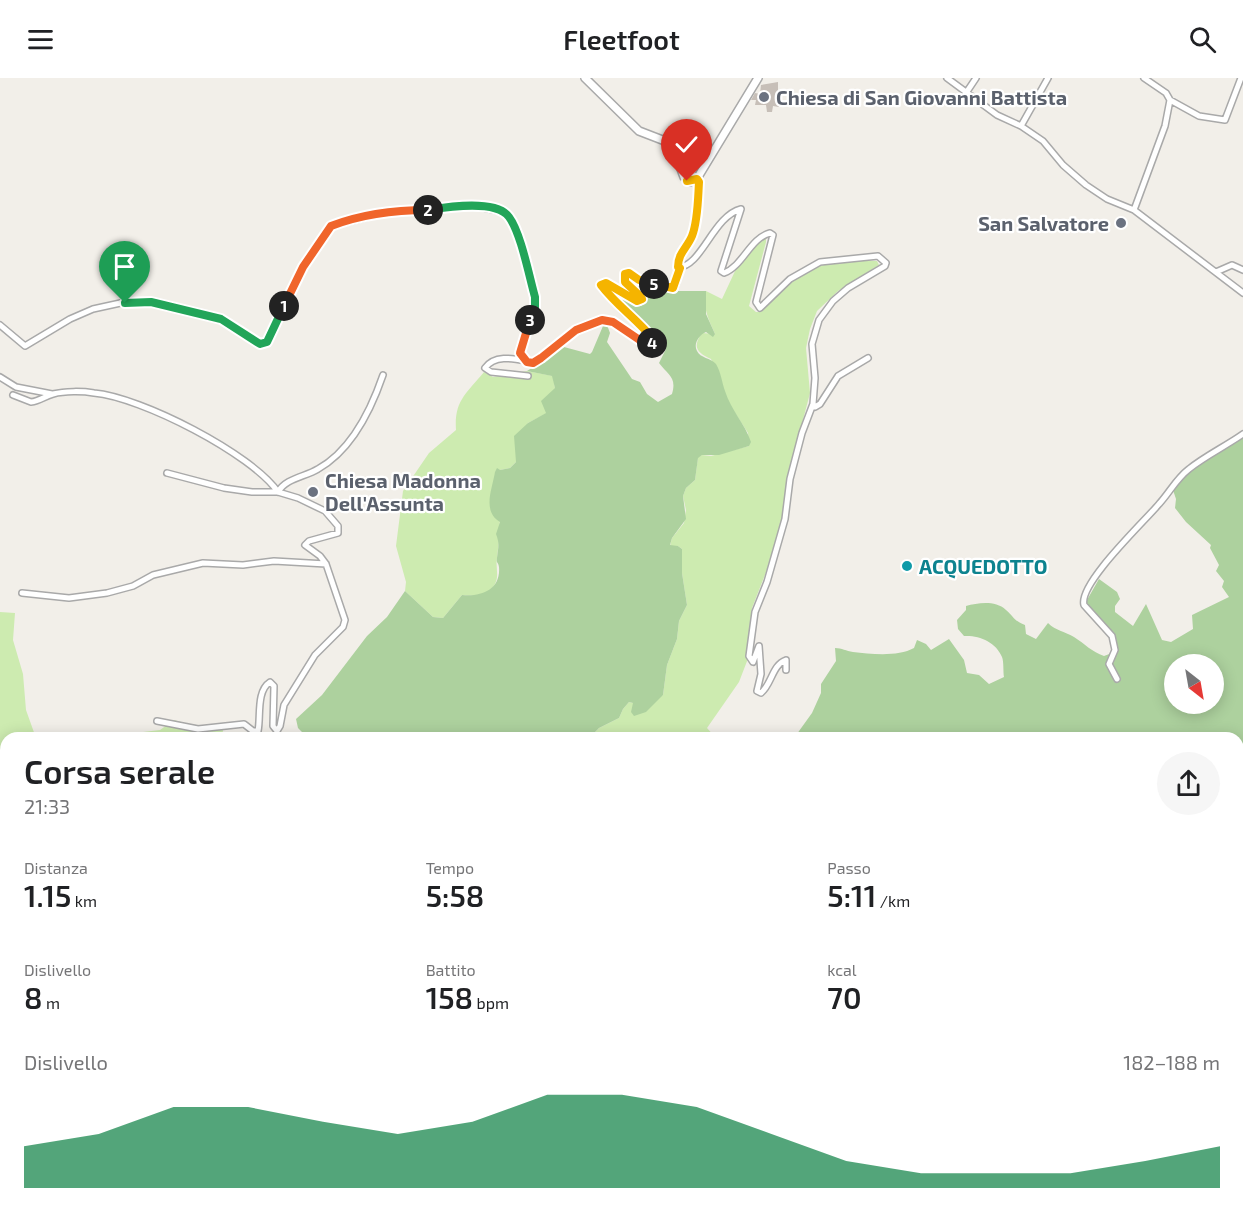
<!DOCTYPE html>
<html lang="it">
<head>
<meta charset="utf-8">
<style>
	:root { --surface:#fff; --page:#f6f6f6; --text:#202124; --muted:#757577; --accent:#0b8043 }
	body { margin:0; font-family:"Exo 2",sans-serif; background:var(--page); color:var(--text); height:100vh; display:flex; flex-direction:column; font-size:22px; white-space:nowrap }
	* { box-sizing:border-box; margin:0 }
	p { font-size:20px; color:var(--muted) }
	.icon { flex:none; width:33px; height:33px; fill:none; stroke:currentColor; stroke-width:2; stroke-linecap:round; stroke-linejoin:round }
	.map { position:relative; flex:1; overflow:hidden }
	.side { position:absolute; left:0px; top:654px; width:1244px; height:488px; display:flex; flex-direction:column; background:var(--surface); border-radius:18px 18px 0 0; box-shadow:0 3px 15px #0003 }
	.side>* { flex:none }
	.needle { width:39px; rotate:149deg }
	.fabs { position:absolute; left:1164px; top:576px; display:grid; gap:12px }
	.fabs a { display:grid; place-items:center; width:60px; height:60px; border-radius:50%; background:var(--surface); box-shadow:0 3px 15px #0003; font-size:30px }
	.pin { position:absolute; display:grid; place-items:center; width:51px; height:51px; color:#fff; margin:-62px -26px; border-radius:50% 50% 50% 0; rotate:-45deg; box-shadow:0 0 6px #0007 }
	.pin .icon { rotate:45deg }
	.km { position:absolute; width:30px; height:30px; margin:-15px; border-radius:50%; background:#222; color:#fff; font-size:16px; line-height:30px; text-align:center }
	.round { display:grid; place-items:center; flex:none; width:63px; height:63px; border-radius:32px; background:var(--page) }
	.head { display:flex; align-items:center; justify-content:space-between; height:102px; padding:0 24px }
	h1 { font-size:33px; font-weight:600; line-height:45px }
	.stats { display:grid; grid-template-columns:repeat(3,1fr); gap:9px; height:102px; padding:6px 24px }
	.stats div { display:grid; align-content:center }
	.stats b { font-size:30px; font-weight:600 }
	.stats small { font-size:16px; font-weight:400 }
	.stats p { font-size:16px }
	.chart { height:168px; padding:12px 24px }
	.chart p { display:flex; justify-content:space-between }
	.chart svg { width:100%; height:108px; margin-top:6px; fill:var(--accent); opacity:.7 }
	header { display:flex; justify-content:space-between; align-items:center; height:78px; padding:0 24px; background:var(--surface); font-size:27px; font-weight:600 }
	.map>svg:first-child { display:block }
	.grass { fill:#cdebb0 }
	.forest { fill:#add19e; fill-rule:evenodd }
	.building { fill:#c7bfb8 }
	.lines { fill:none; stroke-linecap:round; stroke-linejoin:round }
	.minor-casing { stroke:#a9a9a9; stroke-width:8 }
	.tertiary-casing { stroke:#a9a9a9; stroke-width:10 }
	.minor { stroke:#fff; stroke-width:5 }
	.tertiary { stroke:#fff; stroke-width:7 }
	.split-1-casing { stroke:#fff; stroke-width:12 }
	.split-2-casing { stroke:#fff; stroke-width:12 }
	.split-3-casing { stroke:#fff; stroke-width:12 }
	.split-4-casing { stroke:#fff; stroke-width:12 }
	.split-5-casing { stroke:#fff; stroke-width:12 }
	.split-6-casing { stroke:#fff; stroke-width:12 }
	.split-1 { stroke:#22a559; stroke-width:8 }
	.split-2 { stroke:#f0652b; stroke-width:8 }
	.split-3 { stroke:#22a559; stroke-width:8 }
	.split-4 { stroke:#f0652b; stroke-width:8 }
	.split-5 { stroke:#f5b400; stroke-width:8 }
	.split-6 { stroke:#f5b400; stroke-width:8 }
	.worship-dot { fill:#6b7280; stroke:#fff; stroke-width:2 }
	.culture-dot { fill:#0f9aa8; stroke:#fff; stroke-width:2 }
	.labels { text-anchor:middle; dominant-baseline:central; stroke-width:4.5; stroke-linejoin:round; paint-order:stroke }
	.worship-label { font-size:20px; font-weight:bold; fill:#5b616d; stroke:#fff; text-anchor:start }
	.culture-label { font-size:20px; font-weight:bold; fill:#0d838f; stroke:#fff; text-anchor:start }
</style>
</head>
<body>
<header><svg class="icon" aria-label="menu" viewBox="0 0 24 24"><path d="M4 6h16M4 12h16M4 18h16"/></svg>Fleetfoot<svg class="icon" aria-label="search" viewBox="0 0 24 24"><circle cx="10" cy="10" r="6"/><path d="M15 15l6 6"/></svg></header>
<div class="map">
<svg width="1243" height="1141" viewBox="0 0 1243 1141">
	<rect width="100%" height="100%" fill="#f2efe9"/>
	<path class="grass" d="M763 160H766V164L749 228 756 234H760C771 224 780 213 791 204 815 184 846 181 877 183L879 187 838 213 817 233 810 251 806 270 810 315 786 407 784 433 768 489 752 530 748 563 749 578 739 604 707 650 716 660H589L599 650 619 640 623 631 629 624 633 625V630L663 617 667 587 677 561 679 543 687 527 682 495V471L678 468H670L672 460 684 445 686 432 683 418 686 410 695 402 698 379 702 377 711 378 749 368 748 355 728 324 711 281C697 275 692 269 702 255L715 256C709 242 702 229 706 213L722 221 736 191Z
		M527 293 553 298 555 310 547 335 528 345 516 369V384L510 390 500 392C500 422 501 451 497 480 495 490 501 501 492 510 486 518 471 518 462 517L443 540 433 539 405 513 406 504 396 468 403 413 429 375 456 352C454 323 466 316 484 294L493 299Z
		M0 534 15 535 13 562 23 596 26 632 36 660H6V780L0 784Z
		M174 642 199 649 243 643 242 649 223 652 222 660H135L143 654 160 652Z
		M1243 853V977L1238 979V858Z
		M6 860V1117L0 1136V861Z
		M8 1136H124L129 1141H7Z
		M135 1136H545L543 1141H140Z
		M815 1136H895L897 1141H815Z"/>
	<path class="forest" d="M627 202 670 213H706V236L715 256 713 259 706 254C699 257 693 266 697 273 700 280 711 280 716 286 721 294 722 305 725 313 731 332 745 346 751 364L749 368 719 377H702L698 380 695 402 686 410 683 418 686 441 672 460 670 467 678 468 682 471V495L687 527 679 543 677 561 667 587 663 617 646 634 634 638 631 634 633 625 629 624 623 631 619 640 599 650 589 660H308L298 650 296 641 322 617 367 558 387 539 405 513 433 539 443 540 462 517C481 519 501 512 499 489 498 483 496 486 497 480 498 470 500 466 496 456L500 444C482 433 492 412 495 394L497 390 500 392 510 390 516 384 514 358 528 345 546 335 541 323 555 310 552 298 527 293 564 269 590 276 592 274 603 248 607 247 610 255 607 264 632 301 640 304 647 316 658 324 672 316C677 299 668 297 659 285L666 271 664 267 620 227 618 220 641 228 647 224 643 215Z
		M1243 360V853L1238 858V660H794L812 635 821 615V606L836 583 835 570C842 570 846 573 853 574 871 576 898 579 914 570L917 562 926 566 931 572 949 561 964 582 967 595 979 597 989 606 1004 599C1003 594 1004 584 1002 579 996 564 979 557 964 558L958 551 957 542 966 532V528C978 525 995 522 1006 532 1014 539 1014 543 1025 547L1026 556 1036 561 1048 545C1056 553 1064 553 1074 559 1085 566 1092 574 1104 578L1112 575 1115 566 1095 538 1087 533V522L1099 501 1117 514 1120 521 1115 528V534L1133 548 1146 526 1162 562 1171 564 1193 551 1192 537 1229 519 1222 509 1224 503 1216 493 1219 487 1210 470 1211 467 1186 444 1175 430 1176 421 1173 412 1188 393ZM1174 586H1214V626H1174Z
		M1243 978V1141H897L895 1136H1238V979Z
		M580 1136H815V1140L583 1141Z"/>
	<path class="building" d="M778 4V17H781L779 29 773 28 772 34H767L766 27H755L756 22H751L755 15 760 16 761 7Z"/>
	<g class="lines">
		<defs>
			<path id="minor" d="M947 0 997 37 1021 48 1043 63 1063 87 1086 107 1107 121 1134 132 1243 215
				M966 15 976 0
				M1170 22 1199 38 1225 42 1241 0
				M1021 48 1048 0
				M697 101 699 107C695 124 699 145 692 160 686 171 678 175 678 189 701 190 713 138 741 131L721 193 724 195C743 188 750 160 770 155L773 157 756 224 760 230 790 201 820 184 878 178 886 185 885 188 848 210 833 223 819 242 812 266 815 300 813 326 815 329 820 326 838 298 868 280
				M1134 132 1165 48 1170 22 1166 15 1144 0
				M1216 194 1232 187 1243 192
				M0 247 25 268 70 241 93 231 125 224H151L221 241 254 263 264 266 270 259 303 189 331 148 387 134 413 131 426 132 463 126 505 134 516 153 535 219C535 239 522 255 520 275L527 284 533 285 576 252 602 242 613 244 647 267 652 266 653 261C645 251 634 243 624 234 616 227 611 217 602 209V205L608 206 637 223 642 221 641 219 625 204V196L629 195 639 202 671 211 676 207 680 190
				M526 283C512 280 494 277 485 290L491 294 528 298
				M0 299 16 309 52 316
				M13 317 31 324C40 323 45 318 53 316 65 313 82 313 94 315 141 319 252 376 278 414 286 400 305 399 318 391 352 372 371 332 383 297
				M22 515 69 520 107 515 133 508 153 497 203 485 243 487 274 483 326 486
				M786 592V582C772 587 772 606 761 615L757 613 761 596 759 568 753 584 749 578 755 534 767 504 785 441 790 401 802 355 813 326
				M1117 601 1109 586 1115 572 1112 558 1084 527C1078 506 1144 444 1159 426 1170 414 1176 401 1189 391 1205 378 1226 368 1243 356
				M157 643 198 651 244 646 253 653H258C261 639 256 613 270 604L274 608 273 648 277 653 280 648 284 627 315 577 343 549 345 542 326 486 320 478 305 467 309 463 338 455V448L325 433 298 420 278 414H252L224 410 167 395"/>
			<path id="tertiary" d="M585 0 639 53 665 63 677 80 684 99 690 104 698 99 758 0
				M0 792 6 787
				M129 1136 134 1141
				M578 1136 580 1141
				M3 1141 6 1132"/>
		</defs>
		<use href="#minor" class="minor-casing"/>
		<use href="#tertiary" class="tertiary-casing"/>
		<use href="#minor" class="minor"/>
		<use href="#tertiary" class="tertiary"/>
	</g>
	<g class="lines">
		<defs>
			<path id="split-1" d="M125 225 151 224 221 241 260 266 267 264 284 228"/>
			<path id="split-2" d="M284 228 303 189 331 148C362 136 396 132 428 132"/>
			<path id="split-3" d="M428 132C447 129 496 121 509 139 521 155 529 198 535 219V229L530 242"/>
			<path id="split-4" d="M530 242 520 275 527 284 533 285 541 280 576 252 602 242 613 244 647 267 652 265"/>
			<path id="split-5" d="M652 265 653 261C638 242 616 227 601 207L606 205 637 223 642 221 641 219 625 204V196L629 195 639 202 654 206"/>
			<path id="split-6" d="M654 206 673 210 680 190 678 189C678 175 687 170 692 158 698 143 698 120 699 104L697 101 687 103"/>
		</defs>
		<use href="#split-1" class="split-1-casing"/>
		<use href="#split-2" class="split-2-casing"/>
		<use href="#split-3" class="split-3-casing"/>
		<use href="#split-4" class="split-4-casing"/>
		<use href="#split-5" class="split-5-casing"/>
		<use href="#split-6" class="split-6-casing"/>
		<use href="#split-1" class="split-1"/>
		<use href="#split-2" class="split-2"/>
		<use href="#split-3" class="split-3"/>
		<use href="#split-4" class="split-4"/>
		<use href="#split-5" class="split-5"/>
		<use href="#split-6" class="split-6"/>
	</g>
	<g class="worship-dot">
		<circle cx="764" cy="19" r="6"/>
		<circle cx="1121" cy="145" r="6"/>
		<circle cx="313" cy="414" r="6"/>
	</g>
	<circle class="culture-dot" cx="907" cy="488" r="6"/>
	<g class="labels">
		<g class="worship-label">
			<text x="776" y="19">Chiesa di San Giovanni Battista</text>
			<text x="1109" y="145" text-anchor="end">San Salvatore</text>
			<text x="325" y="402">Chiesa Madonna<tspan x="325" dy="23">Dell'Assunta</tspan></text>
		</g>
		<g class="culture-label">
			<text x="919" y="488">ACQUEDOTTO</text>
		</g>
	</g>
</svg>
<div class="fabs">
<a><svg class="needle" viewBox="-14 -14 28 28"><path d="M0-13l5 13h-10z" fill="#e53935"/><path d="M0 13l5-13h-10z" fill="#757577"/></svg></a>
</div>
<div class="pin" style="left:125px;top:225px;background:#1e9e55"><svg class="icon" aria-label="arrive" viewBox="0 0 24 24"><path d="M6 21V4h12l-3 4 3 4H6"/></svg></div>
<div class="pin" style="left:687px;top:103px;background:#d93025"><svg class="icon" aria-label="check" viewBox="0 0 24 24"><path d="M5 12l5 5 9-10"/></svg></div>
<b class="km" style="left:284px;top:228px">1</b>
<b class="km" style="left:428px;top:132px">2</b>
<b class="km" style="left:530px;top:242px">3</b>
<b class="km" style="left:652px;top:265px">4</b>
<b class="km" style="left:654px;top:206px">5</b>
<section class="side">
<div class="head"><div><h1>Corsa serale</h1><p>21:33</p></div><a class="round"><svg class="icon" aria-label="share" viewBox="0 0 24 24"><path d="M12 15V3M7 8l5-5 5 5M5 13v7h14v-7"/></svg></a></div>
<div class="stats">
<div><p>Distanza</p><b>1.15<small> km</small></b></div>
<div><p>Tempo</p><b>5:58</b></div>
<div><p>Passo</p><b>5:11<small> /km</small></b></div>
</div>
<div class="stats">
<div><p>Dislivello</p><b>8<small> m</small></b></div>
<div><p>Battito</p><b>158<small> bpm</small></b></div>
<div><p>kcal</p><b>70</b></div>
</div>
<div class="chart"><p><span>Dislivello</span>182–188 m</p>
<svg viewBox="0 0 160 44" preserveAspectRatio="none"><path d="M0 44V27L10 22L20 11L30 11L40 17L50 22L60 17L70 6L80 6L90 11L100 22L110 33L120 38L130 38L140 38L150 33L160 27V44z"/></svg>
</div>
</section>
</div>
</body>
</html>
